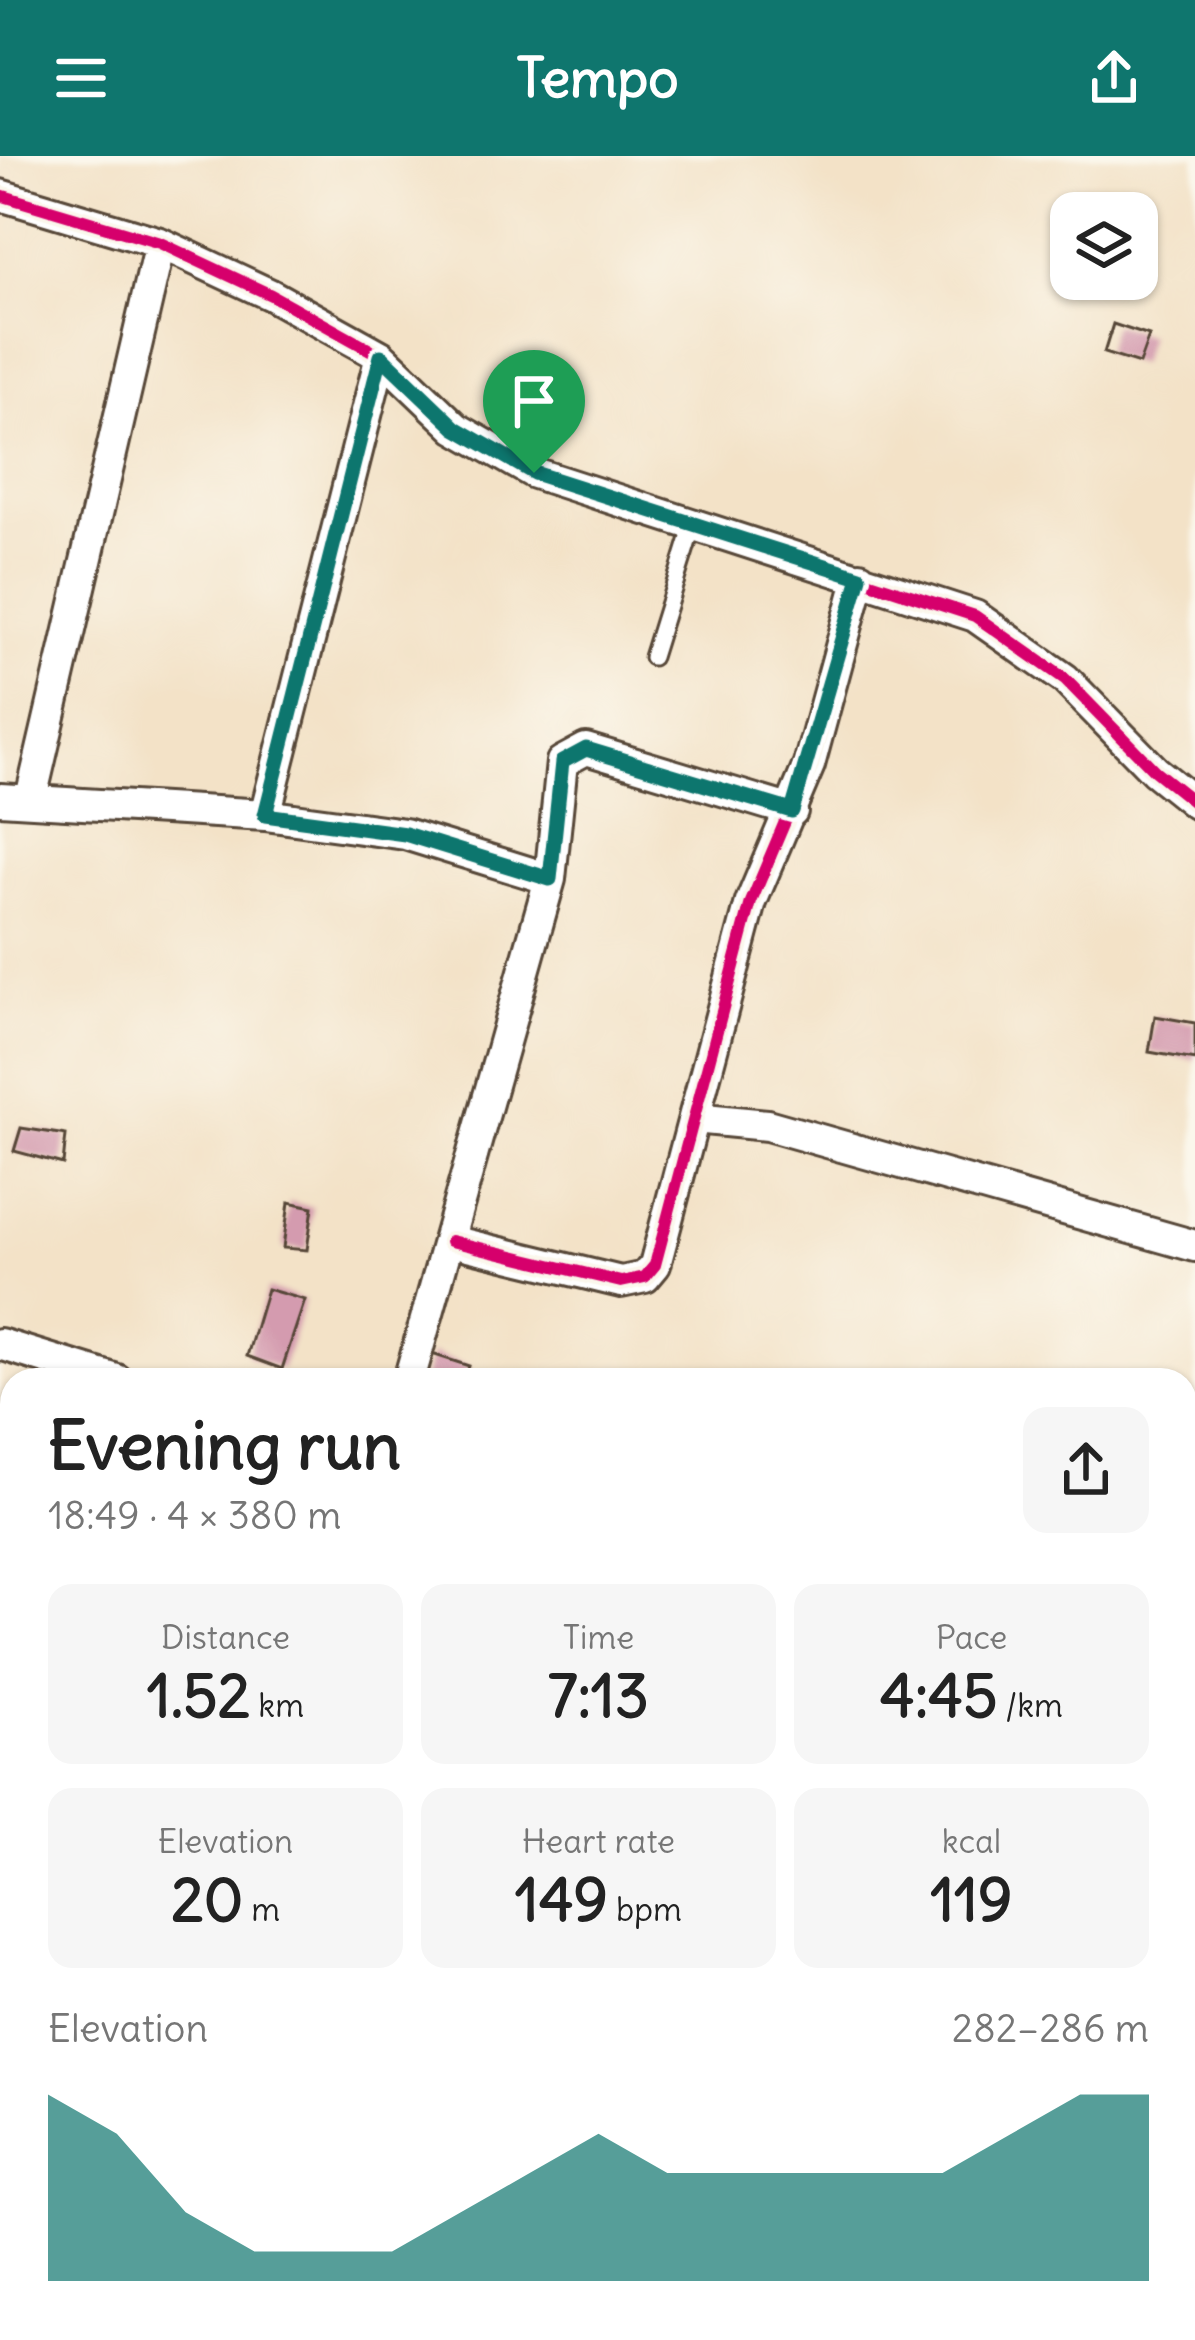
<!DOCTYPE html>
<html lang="en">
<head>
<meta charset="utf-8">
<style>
	:root { --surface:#fff; --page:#f6f6f6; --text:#222; --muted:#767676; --accent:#0f766e }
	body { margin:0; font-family:Delius,sans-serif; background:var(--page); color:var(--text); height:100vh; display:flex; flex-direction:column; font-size:45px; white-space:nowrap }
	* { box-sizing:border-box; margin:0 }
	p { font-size:39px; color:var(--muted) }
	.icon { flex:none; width:66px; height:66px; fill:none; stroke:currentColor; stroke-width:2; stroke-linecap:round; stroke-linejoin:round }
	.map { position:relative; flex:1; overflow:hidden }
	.drawer { position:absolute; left:0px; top:1212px; width:1197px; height:972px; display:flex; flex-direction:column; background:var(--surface); border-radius:36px 36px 0 0; box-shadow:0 3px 9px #0004 }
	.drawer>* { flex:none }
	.fabs { position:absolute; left:1050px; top:36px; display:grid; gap:24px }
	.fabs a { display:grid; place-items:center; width:108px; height:108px; border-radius:24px; background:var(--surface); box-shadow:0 3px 9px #0004; font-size:60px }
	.pin { position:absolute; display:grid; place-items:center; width:102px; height:102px; color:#fff; margin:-123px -51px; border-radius:50% 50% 50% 0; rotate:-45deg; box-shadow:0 0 12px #0007 }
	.pin .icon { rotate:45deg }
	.round { display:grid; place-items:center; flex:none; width:126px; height:126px; border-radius:24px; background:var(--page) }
	.headline { display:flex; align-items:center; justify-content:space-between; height:204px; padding:0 48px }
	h1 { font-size:66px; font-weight:700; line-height:90px }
	.metrics { display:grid; grid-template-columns:repeat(3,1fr); gap:18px; height:204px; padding:12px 48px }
	.metrics div { display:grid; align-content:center; border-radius:24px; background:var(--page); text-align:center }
	.metrics b { font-size:60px; font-weight:700 }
	.metrics small { font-size:33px; font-weight:400 }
	.metrics p { font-size:33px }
	.chart { height:336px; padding:24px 48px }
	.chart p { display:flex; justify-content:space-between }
	.chart svg { width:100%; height:216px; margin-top:12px; fill:var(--accent); opacity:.7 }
	header { display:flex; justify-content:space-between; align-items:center; height:156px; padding:0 48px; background:var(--accent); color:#fff; font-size:54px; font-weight:700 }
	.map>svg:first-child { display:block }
	.building { fill:#d49baf }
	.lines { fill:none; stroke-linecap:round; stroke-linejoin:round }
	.lane-casing { stroke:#574637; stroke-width:21 }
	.street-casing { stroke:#574637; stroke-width:36 }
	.lane { stroke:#fff; stroke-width:15 }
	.street { stroke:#fff; stroke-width:30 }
	.cycleway-casing { stroke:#fbf7ec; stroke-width:20 }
	.cycleway { stroke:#d6006c; stroke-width:12 }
	.route-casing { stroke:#fff; stroke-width:24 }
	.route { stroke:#0f766e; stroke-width:15 }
</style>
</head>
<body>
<header><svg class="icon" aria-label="menu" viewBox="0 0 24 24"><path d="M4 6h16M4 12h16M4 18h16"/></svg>Tempo<svg class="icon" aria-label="share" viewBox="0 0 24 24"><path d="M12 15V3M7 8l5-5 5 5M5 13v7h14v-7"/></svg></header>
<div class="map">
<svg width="1195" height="2184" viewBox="0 0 1195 2184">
	<rect width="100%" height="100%" fill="#fbf7ec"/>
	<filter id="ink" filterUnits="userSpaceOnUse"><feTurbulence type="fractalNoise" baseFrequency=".00833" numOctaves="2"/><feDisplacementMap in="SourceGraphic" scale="24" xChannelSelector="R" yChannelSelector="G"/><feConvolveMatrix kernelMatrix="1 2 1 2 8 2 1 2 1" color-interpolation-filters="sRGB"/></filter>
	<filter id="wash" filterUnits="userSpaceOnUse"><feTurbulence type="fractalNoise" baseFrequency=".004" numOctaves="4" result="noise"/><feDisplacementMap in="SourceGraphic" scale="48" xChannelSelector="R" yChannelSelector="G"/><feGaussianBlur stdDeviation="2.7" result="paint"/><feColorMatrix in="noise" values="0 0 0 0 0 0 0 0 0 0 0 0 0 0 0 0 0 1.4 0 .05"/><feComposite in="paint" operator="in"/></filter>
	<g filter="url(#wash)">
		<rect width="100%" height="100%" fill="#f3e2c7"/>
		<g id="blocks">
			<path class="building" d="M1113 168 1149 180 1139 208 1104 197Z
				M1155 860 1195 867V904L1149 896Z
				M21 972 66 979 63 1008 14 995Z
				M289 1046 313 1051 307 1094 283 1092Z
				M267 1133 305 1144 282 1213 247 1200Z
				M432 1198 469 1210 465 1224H424Z
				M3 1492 12 1494V1552L0 1548Z
				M419 2172H458L453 2184Z
				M535 2172H573L569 2184H531Z"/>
		</g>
	</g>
	<g filter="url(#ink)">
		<use href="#blocks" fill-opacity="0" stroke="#574637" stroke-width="3"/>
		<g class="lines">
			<defs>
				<path id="lane" d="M652 501 694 366"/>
				<path id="street" d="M0 39 160 87 271 139 381 200 456 272 534 317 975 460 1065 523 1155 615 1195 647
					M31 642 160 87
					M0 643 265 659 405 678 550 723
					M265 659 381 200
					M694 962 767 969 1195 1090
					M451 1085 621 1126 645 1121 655 1109 751 746 809 609 860 421
					M0 1188 117 1224
					M409 1224 550 723 562 606 586 593 792 655
					M0 1430 12 1433
					M0 1678 12 1681
					M1185 1761 1195 1764
					M1185 2149 1195 2124
					M259 2184 265 2172
					M1170 2184 1175 2172"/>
			</defs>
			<use href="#lane" class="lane-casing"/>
			<use href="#street" class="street-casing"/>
			<use href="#lane" class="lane"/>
			<use href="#street" class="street"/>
			<defs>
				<path id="cycleway" d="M0 39 160 87 271 139 381 200 456 272 534 317 975 460 1065 523 1155 615 1195 647
					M451 1085 621 1126 645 1121 655 1109 751 746 809 609 860 421"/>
			</defs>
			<use href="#cycleway" class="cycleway-casing"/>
			<use href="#cycleway" class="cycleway"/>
		</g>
	</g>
	<g class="lines" filter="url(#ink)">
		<defs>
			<path id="route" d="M381 200 456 272 534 317 860 421 792 655 586 593 562 606 550 723 405 678 265 659Z"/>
		</defs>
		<use href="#route" class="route-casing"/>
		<use href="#route" class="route"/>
	</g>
</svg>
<div class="fabs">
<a><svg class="icon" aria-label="layers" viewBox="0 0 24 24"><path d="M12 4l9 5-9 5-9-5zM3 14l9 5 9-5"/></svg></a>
</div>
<div class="pin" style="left:534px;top:317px;background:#1e9e55"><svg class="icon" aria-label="arrive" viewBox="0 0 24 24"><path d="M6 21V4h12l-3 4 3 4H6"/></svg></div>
<section class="drawer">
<div class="headline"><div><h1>Evening run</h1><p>18:49 · 4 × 380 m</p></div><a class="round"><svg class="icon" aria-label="share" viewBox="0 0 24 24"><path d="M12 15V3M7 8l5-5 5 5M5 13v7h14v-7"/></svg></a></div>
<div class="metrics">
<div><p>Distance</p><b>1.52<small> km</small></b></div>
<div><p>Time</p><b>7:13</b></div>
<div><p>Pace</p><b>4:45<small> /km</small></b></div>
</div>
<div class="metrics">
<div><p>Elevation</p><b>20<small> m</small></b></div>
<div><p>Heart rate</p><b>149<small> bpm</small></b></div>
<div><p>kcal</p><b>119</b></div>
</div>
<div class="chart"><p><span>Elevation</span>282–286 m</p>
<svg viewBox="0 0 160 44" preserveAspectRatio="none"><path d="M0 44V6L10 14L20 30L30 38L40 38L50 38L60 30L70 22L80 14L90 22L100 22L110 22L120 22L130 22L140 14L150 6L160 6V44z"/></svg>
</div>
</section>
</div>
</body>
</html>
